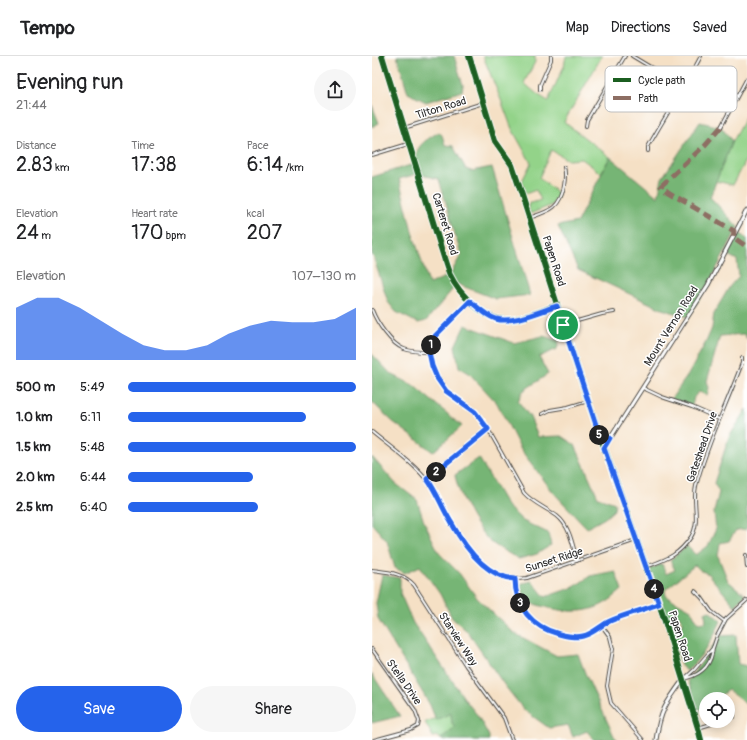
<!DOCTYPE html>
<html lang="en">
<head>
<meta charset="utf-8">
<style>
	:root { --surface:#fff; --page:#f6f6f6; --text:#202124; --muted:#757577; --line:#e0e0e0; --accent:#2563eb }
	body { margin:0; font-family:Pangolin,sans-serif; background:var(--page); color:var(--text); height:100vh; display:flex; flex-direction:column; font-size:15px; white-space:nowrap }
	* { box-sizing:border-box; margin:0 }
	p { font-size:13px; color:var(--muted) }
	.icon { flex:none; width:22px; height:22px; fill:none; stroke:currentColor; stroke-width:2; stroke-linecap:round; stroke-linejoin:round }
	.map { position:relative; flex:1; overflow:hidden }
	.sheet { display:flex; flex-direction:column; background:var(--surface); width:372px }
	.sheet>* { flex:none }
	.controls { position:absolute; left:327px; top:636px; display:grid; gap:8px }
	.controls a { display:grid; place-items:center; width:36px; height:36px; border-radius:50%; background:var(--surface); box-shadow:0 2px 10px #0003; font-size:20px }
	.pin { position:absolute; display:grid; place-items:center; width:34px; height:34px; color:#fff; margin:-17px; border:2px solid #fff; border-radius:50%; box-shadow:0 1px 4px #0007 }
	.km { position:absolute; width:20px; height:20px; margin:-10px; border-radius:50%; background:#222; color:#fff; font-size:11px; line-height:20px; text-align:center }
	.round { display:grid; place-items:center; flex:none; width:42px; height:42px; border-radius:21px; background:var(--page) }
	.summary { display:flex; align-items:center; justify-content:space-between; height:68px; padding:0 16px }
	h1 { font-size:22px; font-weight:600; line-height:30px }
	.stats { display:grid; grid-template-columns:repeat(3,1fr); gap:6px; height:68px; padding:4px 16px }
	.stats div { display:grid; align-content:center }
	.stats b { font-size:20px; font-weight:600 }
	.stats small { font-size:11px; font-weight:400 }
	.stats p { font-size:11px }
	.chart { height:112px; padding:8px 16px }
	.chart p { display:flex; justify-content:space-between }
	.chart svg { width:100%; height:72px; margin-top:4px; fill:var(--accent); opacity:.7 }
	.action { display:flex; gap:8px; margin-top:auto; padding:8px 16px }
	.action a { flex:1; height:46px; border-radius:24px; background:var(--accent); color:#fff; font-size:16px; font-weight:600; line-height:46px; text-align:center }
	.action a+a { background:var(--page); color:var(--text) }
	ul { padding:0 16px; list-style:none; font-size:13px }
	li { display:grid; grid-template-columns:64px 48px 1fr; align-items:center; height:30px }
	li i { height:10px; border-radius:5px; background:var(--accent) }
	header { display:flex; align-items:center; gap:24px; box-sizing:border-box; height:56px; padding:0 20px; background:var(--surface); border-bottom:1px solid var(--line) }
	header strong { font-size:19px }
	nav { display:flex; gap:22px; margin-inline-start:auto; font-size:14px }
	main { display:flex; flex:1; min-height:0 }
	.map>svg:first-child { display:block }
	.green { fill:#93d389; stroke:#5f7f5a }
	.forest { fill:#76b575; stroke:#507050; fill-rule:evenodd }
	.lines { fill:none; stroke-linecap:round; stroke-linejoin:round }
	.street-casing { stroke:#494642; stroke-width:4 }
	.secondary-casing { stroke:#494642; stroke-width:5 }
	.street { stroke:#fff; stroke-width:2 }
	.secondary { stroke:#fff; stroke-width:3 }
	.quiet { stroke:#8d6e63; stroke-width:5; stroke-dasharray:10 5; stroke-linecap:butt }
	.cycleway-casing { stroke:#fff; stroke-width:8 }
	.cycleway { stroke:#1b5e20; stroke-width:6 }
	.route-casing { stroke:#fff; stroke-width:8 }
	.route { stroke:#2563eb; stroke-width:5 }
	.labels { text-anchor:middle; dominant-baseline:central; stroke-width:3; stroke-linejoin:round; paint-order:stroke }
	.street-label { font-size:11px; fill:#2b2b2b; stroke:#fff }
	.key { fill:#fff; stroke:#bfbfbf; stroke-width:1 }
	.key-label { font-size:11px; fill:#2b2b2b }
</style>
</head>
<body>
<header>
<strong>Tempo</strong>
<nav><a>Map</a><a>Directions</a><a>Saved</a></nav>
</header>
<main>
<section class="sheet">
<div class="summary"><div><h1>Evening run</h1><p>21:44</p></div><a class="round"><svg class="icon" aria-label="share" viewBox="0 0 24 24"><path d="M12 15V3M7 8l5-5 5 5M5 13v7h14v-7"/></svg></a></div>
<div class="stats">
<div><p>Distance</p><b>2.83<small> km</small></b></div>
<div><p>Time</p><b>17:38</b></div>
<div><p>Pace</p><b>6:14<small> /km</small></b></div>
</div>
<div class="stats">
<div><p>Elevation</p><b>24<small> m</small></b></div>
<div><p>Heart rate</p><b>170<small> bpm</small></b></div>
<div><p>kcal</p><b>207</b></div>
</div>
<div class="chart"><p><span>Elevation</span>107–130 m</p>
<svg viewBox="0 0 160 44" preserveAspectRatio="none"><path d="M0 44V12L10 6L20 6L30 12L40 20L50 28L60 35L70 38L80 38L90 35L100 28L110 23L120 20L130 21L140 21L150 19L160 12V44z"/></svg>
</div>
<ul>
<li><b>500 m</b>5:49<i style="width:100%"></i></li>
<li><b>1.0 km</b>6:11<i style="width:78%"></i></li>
<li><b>1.5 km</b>5:48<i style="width:100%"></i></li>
<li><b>2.0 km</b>6:44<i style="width:55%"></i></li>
<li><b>2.5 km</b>6:40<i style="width:57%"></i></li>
</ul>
<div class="action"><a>Save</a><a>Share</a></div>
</section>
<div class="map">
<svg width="375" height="684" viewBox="0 0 375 684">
	<rect width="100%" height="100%" fill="#fff"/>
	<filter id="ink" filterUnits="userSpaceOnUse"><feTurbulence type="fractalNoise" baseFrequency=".025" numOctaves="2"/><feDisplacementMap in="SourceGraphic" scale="8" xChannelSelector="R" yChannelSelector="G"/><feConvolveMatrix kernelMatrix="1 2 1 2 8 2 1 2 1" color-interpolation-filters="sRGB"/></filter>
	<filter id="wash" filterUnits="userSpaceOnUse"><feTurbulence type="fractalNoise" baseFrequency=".012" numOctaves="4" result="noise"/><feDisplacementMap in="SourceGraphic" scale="16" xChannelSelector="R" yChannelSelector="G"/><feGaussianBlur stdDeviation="0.9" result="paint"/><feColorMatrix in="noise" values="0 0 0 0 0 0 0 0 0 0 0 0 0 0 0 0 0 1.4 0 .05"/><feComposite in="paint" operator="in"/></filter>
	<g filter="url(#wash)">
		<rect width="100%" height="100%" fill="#f5e0c5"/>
		<path class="green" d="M111 0H163V6L152 27 165 38 176 45 192 10 194 0H230L192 66 238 101 229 117 210 103 196 104 179 94 167 122 187 138 180 149 158 158 156 148 169 144 164 134 153 138 150 125 159 107 140 73 129 44Z
			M375 58V103L361 129 344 125 360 85Z
			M79 657 80 667 83 671 69 683 64 680 61 681 53 666Z"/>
		<path class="forest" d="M25 0H82L91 29 90 35 54 46 36 37Z
			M0 49 7 67 0 71Z
			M328 66 349 71 360 85 338 141 366 171 336 229 316 261 290 253 206 214 186 170 205 166 238 101 286 141 290 122Z
			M67 76 70 79 73 89 81 90 94 113 99 115 120 111 158 239 124 243 85 228 54 265 46 267 24 256 16 246 0 197V121L42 108C44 89 52 85 67 76ZM45 118 67 123 89 199 78 219 57 228 40 175 27 123Z
			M368 176 375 183V283L372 278 348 280 335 325 337 332 335 339 327 336 322 341 320 350 299 343 316 319 334 286 340 272 342 257 358 230 367 220 365 204 354 198Z
			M93 269 142 287 171 280 187 285 185 293 167 301 176 318 151 335 146 345 158 361 166 381 189 380 203 389 226 441 243 447 242 454 233 462 215 472 181 436 149 394 125 347 97 317 87 311 83 290Z
			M0 298 19 318 41 329 90 370 61 396 20 365 0 346Z
			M375 353V473L364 474 357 485 348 487 346 500 356 525 373 539 363 550 336 518 328 514 323 509 293 534 294 540 319 554 326 567 334 566 333 557 337 555 349 565C339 587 332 598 315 615L309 610 300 575 312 568 307 560 294 564 277 513 290 508 294 518 303 514 298 504 315 490 324 499 336 490 344 473 342 456 347 436 342 427 357 381Z
			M0 401 23 427 45 444 52 466 67 497 87 517 105 542 142 577 185 600 206 598 213 617 242 680 246 684H222L215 675 201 681 196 669 177 672 152 654 133 630 95 575 80 562 68 538 48 510 33 517 23 512 15 485 0 468Z
			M107 402 135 450 151 465 176 477 179 489 165 498 147 503C138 498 128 493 120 487 103 473 87 440 83 419Z
			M243 515 250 534C244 539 239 544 233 547 209 562 179 553 155 546L147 528 160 525 173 541 202 531 218 520Z
			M10 519 28 522V537L41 567 94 645 106 660 117 680V684H70L69 683 83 671 80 667 79 657 64 664 58 649 6 563 4 547Z
			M364 579 366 608 375 610V648L356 634 343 643H334V649L326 655 316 625 348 580Z
			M0 618 28 660 0 667Z"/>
	</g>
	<g filter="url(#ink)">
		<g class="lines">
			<defs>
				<path id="street" d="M10 0 69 192C72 201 74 210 78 219 87 238 113 265 135 264 152 263 169 255 185 249
					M260 0 290 18 310 33
					M321 17 365 40
					M168 34V29L179 4V0
					M214 70 215 64 253 0
					M349 71 375 22
					M32 72 111 47
					M276 95V91C293 60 313 31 329 0
					M0 99 36 88
					M157 162C177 155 188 153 192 130 193 124 194 117 192 111
					M98 245 63 280 57 296 60 310 65 321 74 335 103 356 116 373 152 437C161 447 174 452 185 460 198 470 201 490 205 505
					M0 254C5 267 19 288 32 293 40 296 49 296 57 296
					M191 269 230 258 242 256
					M271 332 290 341 320 351 347 363
					M170 358 178 354 196 351 216 345
					M0 376C19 392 42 407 57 427 66 438 71 452 77 464 88 485 110 516 134 522 141 524 148 523 155 522L264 484
					M55 423 116 373
					M374 499 375 511
					M274 511C295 503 306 500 319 481 329 466 320 446 324 430 335 387 355 348 370 307V302
					M0 514C15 516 32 517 42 529L94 610 132 662 140 684
					M143 523C143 550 160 571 187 578 194 580 202 582 211 580 222 578 230 569 240 564 255 558 271 554 286 548
					M323 535 330 542 339 555 352 565
					M230 570 238 581 241 593 235 630 239 647 271 684
					M0 593 43 654 47 665 46 670 39 674 2 684
					M315 622C330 618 340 608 341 591
					M356 656 359 655 362 657V661L356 663
					M326 672 349 665
					M329 684 327 674 311 624 322 614 341 592 345 580 354 563 375 544"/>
				<path id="secondary" d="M97 0 123 85 141 113 216 345 274 511 311 624C294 647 288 655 284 684
					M232 392 336 229 375 154"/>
			</defs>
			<use href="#street" class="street-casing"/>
			<use href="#secondary" class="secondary-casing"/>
			<use href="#street" class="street"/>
			<use href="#secondary" class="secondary"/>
			<path class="quiet" d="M349 71 333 89 289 130 296 136 362 175 361 181 375 191"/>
			<defs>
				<path id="cycleway" d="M10 0 69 192C72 201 74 210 78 219 87 238 113 265 135 264 152 263 169 255 185 249
					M97 0 123 85 140 109 146 127 216 345 291 559 326 672 329 684"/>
			</defs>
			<use href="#cycleway" class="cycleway-casing"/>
			<use href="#cycleway" class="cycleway"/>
		</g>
	</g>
	<g class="lines" filter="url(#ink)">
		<defs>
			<path id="route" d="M98 245C106 252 114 260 124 263 141 268 169 255 185 250L228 381 232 383 238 382 232 392 287 548C271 554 253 558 238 565 229 569 221 578 211 580 203 582 195 580 187 578 160 571 143 551 143 523 114 521 92 490 79 466 70 452 65 436 55 423L116 373 103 356 74 335 65 322 60 310 57 296 60 286 63 280Z"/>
		</defs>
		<use href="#route" class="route-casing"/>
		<use href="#route" class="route"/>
	</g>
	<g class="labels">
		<g class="street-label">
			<text transform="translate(69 52) rotate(-17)">Tilton Road</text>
			<text transform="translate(73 168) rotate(73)">Carteret Road</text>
			<text transform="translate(182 205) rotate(72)">Papen Road</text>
			<text transform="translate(299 270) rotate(-58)">Mount Vernon Road</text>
			<text transform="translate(330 391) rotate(-71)">Gateshead Drive</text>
			<text transform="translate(182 504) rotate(-18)">Sunset Ridge</text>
			<text transform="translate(308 580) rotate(72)">Papen Road</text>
			<text transform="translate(86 583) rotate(57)">Starview Way</text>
			<text transform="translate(32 626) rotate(55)">Stella Drive</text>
		</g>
	</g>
	<rect x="233" y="10" width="132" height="46" rx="6" class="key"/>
	<rect x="241" y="22" width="18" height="4" fill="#1b5e20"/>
	<rect x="241" y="40" width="18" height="4" fill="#8d6e63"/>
	<g class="key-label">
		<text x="266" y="28">Cycle path</text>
		<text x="266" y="46">Path</text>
	</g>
</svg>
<div class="controls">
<a><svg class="icon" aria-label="locate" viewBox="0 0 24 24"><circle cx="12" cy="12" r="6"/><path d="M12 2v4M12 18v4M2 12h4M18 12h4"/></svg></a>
</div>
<div class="pin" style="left:191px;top:269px;background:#1e9e55"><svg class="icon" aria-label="arrive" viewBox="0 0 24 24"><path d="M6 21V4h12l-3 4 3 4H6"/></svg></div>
<b class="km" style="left:59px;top:289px">1</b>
<b class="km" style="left:64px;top:416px">2</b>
<b class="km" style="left:148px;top:547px">3</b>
<b class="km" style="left:282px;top:533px">4</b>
<b class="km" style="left:227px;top:379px">5</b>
</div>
</main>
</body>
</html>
